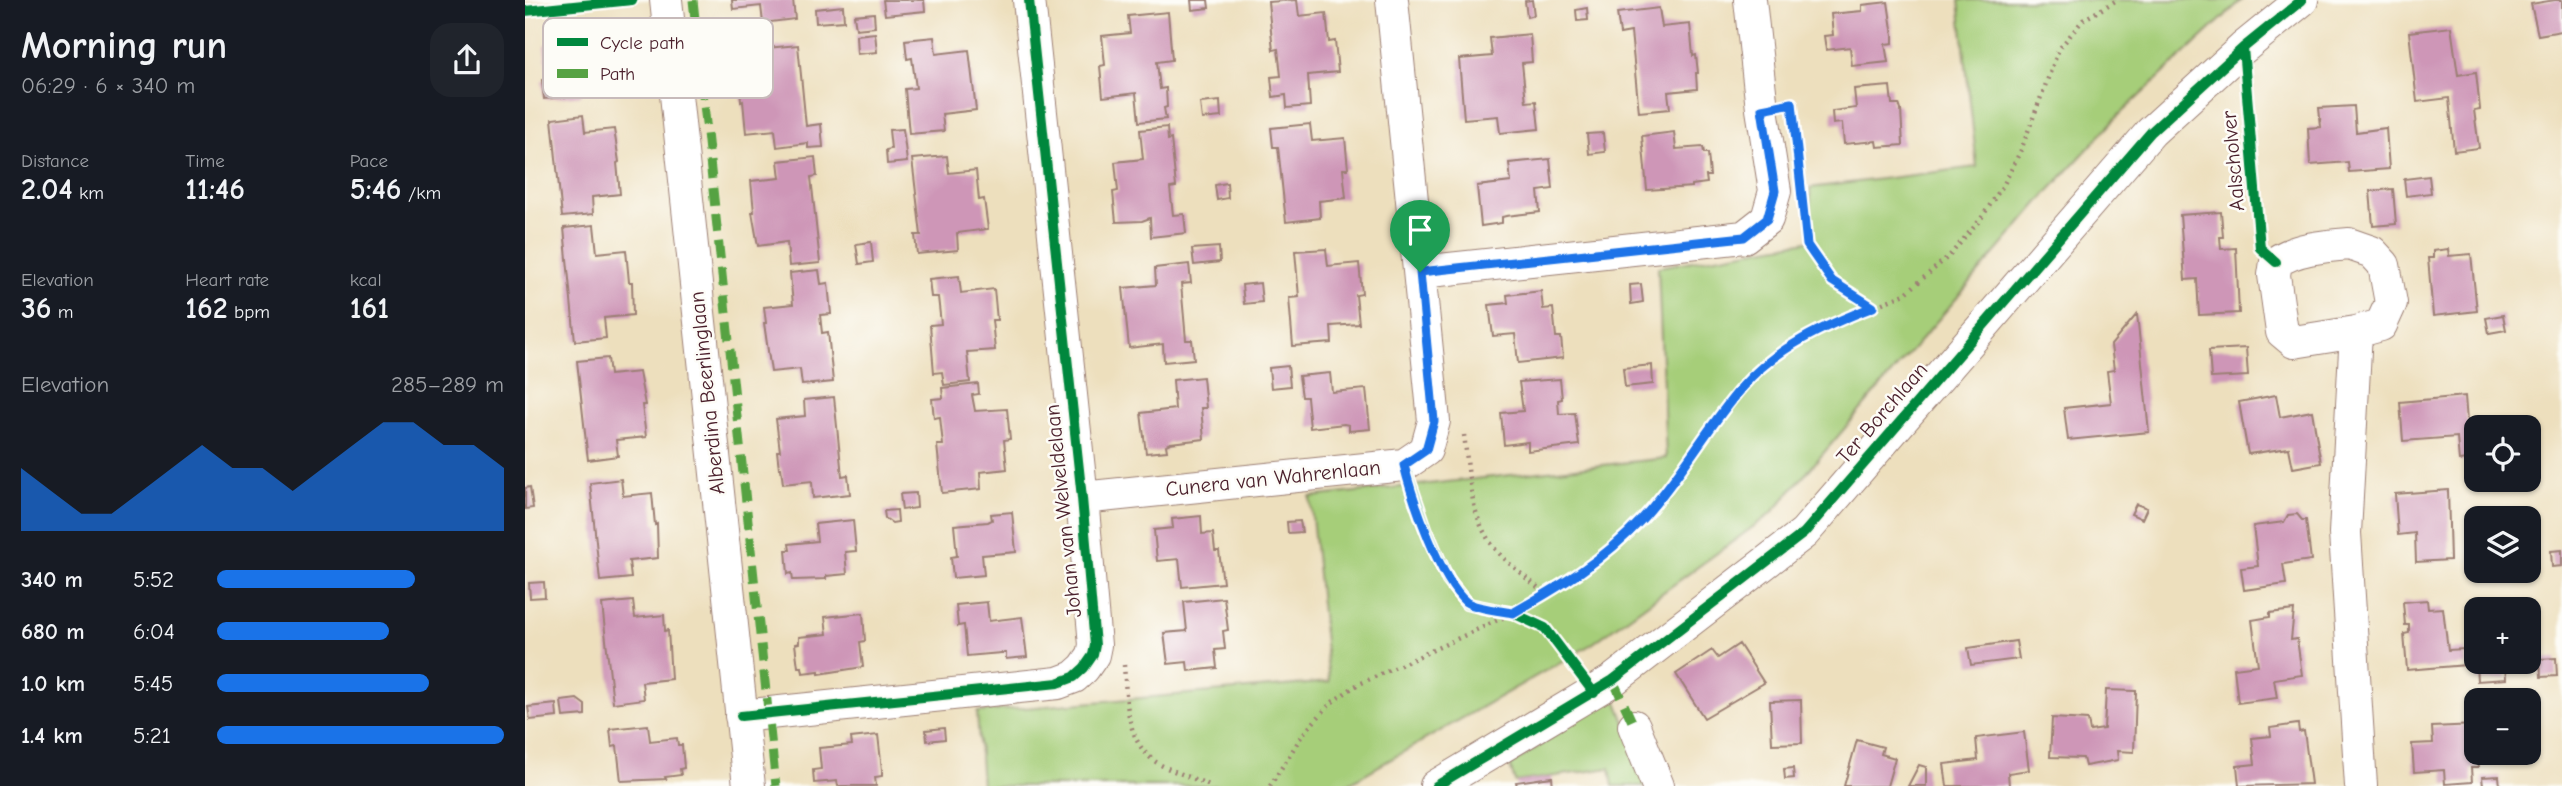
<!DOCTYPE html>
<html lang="en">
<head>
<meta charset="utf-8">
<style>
	:root { --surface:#171b24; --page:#20242c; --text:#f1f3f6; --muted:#9ea1a6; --accent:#1a73e8 }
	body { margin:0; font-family:"Comic Neue",sans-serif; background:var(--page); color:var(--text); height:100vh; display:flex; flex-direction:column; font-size:26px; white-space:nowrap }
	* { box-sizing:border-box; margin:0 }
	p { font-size:23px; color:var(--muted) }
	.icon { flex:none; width:38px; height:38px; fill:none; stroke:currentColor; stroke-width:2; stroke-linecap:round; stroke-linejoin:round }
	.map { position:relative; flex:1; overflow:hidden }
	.details { display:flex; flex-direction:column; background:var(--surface); width:525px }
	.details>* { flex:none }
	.fabs { position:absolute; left:1939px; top:415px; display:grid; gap:14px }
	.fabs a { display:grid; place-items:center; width:77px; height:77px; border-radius:14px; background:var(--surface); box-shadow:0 2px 5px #0004; font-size:35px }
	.pin { position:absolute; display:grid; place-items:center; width:60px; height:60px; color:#fff; margin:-72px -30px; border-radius:50% 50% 50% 0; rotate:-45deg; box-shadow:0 0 7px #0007 }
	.pin .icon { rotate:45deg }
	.round { display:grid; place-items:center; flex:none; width:74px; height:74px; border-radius:21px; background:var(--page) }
	.head { display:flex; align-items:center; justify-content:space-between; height:119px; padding:0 21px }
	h1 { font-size:38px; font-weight:700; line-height:52px }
	.metrics { display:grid; grid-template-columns:repeat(3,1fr); gap:10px; height:119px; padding:7px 21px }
	.metrics div { display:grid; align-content:center }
	.metrics b { font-size:30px; font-weight:700 }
	.metrics small { font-size:19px; font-weight:400 }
	.metrics p { font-size:19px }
	.chart { height:196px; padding:14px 21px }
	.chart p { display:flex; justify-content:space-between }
	.chart svg { width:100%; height:126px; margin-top:7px; fill:var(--accent); opacity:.7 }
	ul { padding:0 21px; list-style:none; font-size:23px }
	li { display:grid; grid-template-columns:112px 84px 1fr; align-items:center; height:52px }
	li i { height:18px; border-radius:9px; background:var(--accent) }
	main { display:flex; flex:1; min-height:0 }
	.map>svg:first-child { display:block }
	.green { fill:#a6ce79; stroke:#787652; stroke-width:2 }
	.building { fill:#ce96b7 }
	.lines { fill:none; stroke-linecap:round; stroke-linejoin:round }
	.minor-casing { stroke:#9c7f74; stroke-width:34 }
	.path { stroke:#9c7f74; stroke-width:4.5; stroke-dasharray:2 5; stroke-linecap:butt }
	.minor { stroke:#fff; stroke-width:32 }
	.quiet { stroke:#56a243; stroke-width:9; stroke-dasharray:18 9; stroke-linecap:butt }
	.cycleway-casing { stroke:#fdfcf7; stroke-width:15 }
	.cycleway { stroke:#00873e; stroke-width:10 }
	.route-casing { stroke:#fff; stroke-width:14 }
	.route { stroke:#1a73e8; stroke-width:9 }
	.labels { text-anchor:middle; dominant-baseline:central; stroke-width:5; stroke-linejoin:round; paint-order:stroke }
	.street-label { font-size:21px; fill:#4a1f2b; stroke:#fdfcf7 }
	.key { fill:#fdfcf7; stroke:#c7baba; stroke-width:2 }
	.key-label { font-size:19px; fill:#4a1f2b }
</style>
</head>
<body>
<main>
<section class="details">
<div class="head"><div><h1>Morning run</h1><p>06:29 · 6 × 340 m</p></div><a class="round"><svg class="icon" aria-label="share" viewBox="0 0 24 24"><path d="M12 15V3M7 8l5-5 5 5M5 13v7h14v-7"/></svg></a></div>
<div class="metrics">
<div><p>Distance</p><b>2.04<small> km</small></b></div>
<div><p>Time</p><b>11:46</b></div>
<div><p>Pace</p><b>5:46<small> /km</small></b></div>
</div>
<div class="metrics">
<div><p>Elevation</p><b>36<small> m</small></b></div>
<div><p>Heart rate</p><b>162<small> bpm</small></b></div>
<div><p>kcal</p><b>161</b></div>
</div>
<div class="chart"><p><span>Elevation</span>285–289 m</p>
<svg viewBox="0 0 160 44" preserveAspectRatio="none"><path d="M0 44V22L10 30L20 38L30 38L40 30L50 22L60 14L70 22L80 22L90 30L100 22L110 14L120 6L130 6L140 14L150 14L160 22V44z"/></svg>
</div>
<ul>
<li><b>340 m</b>5:52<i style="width:69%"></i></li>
<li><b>680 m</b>6:04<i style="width:60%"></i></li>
<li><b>1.0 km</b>5:45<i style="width:74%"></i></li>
<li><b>1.4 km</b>5:21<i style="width:100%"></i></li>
</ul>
</section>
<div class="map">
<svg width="2037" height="786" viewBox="0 0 2037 786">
	<rect width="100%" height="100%" fill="#fdfcf7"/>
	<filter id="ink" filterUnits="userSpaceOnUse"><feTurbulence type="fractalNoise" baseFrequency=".0143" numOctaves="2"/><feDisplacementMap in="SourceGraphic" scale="14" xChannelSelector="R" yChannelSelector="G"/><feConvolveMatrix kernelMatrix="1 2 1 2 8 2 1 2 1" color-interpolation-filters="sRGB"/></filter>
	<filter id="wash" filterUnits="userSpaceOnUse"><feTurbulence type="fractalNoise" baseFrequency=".00686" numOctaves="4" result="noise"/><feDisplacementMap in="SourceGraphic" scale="28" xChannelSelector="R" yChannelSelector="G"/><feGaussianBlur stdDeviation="1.57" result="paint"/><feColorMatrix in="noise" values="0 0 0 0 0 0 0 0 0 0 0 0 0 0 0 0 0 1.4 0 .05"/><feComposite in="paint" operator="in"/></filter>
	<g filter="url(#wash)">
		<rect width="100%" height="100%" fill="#eddfbd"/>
		<path class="green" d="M1434 0H1717L1593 116 1523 192 1247 513 1067 644 819 786H457L452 712 804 682 785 497 1141 458 1133 267 1288 240 1285 188 1452 167Z
			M1089 694 1125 786H1088L1085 768 990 782 985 766Z"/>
		<g id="blocks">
			<path class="building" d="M207 0H268L270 19 238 23 236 6 208 9Z
				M358 0H399L400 11 360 15Z
				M666 0H683L684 8 667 10Z
				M772 0 774 16 801 13 804 42 810 41 813 72 783 75 785 106 762 108 761 95 748 97 746 77 756 76 753 49 748 50 743 2Z
				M1007 0 1009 15 1002 17 1000 1Z
				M2030 0H2037V31L2013 35 2006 4Z
				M1363 2 1368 36V43L1360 44 1363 62 1327 66 1325 47 1301 50 1299 36 1308 35 1306 14 1337 11V5Z
				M318 6 319 21 291 23 290 9Z
				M1062 8 1063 20 1052 21 1051 10Z
				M1134 8 1137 27 1165 24 1168 56 1171 55 1173 73H1171L1172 89 1143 92 1145 109 1114 112 1106 32 1095 34 1092 13Z
				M643 12 647 60 632 62 635 89 641 88 642 107 639 108 641 119 614 122 611 93 578 97 575 66 580 65 577 36 605 33 603 16Z
				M349 13 350 27 331 29 329 15Z
				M1926 27 1933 75 1951 72 1955 109 1949 110 1954 148 1929 151 1924 98 1892 102 1884 32Z
				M350 33 352 52 332 54 331 35Z
				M1005 34 1007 62 997 63 1001 102 1011 101 1014 129 975 133 973 116 939 119 934 59 967 56 965 38Z
				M409 37 411 54 444 50 451 110 417 114 419 131 384 134 380 89 391 88 387 58 382 59 380 40Z
				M63 38V41L79 39 80 46 84 45 86 68 82 69 83 75 55 78 57 95 19 99 17 80H23L19 45Z
				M273 45 281 126 296 124 298 147 283 148V143L252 147 250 130 221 133 218 101 216 102 214 68 243 65 242 48Z
				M1365 86 1367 104H1374L1376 110 1378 145 1352 147 1351 141 1319 144 1317 123 1308 124 1307 111 1331 108 1329 89Z
				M695 101 696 117 677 119 675 103Z
				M1829 106 1831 132 1861 128 1864 169 1824 172 1823 162 1785 165 1783 128 1796 127 1794 108Z
				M58 115 60 132 89 129 94 162 92 163 95 194 67 197 68 214 37 217 27 119Z
				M785 124 787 141 820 138 823 169H818L821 198 794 201 795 218 761 222 753 147H748L746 128Z
				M642 127 643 140 646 139 651 187 645 188 648 215 659 214 661 233 626 237 625 218 617 221 591 222 588 192 593 191 590 162 618 159 615 130Z
				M378 129 382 162 362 164 361 150 366 149 364 130Z
				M1149 132 1151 149 1178 147 1179 153H1183L1185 176H1181L1182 183 1167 185V187L1122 190 1117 136Z
				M1078 133 1080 152 1064 154 1062 134Z
				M422 156 424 173 451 170 454 200 459 199 463 229 432 233 433 250 392 254 390 235H396L387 159Z
				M290 157 292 176 286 177 295 263 264 266 262 242 233 246 227 212H229L226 181 255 178 253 161Z
				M1025 159 1028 189 1013 191 1015 212 981 216 977 217V223L956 226 952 186 986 182 984 163Z
				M1904 176 1906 193 1881 196 1879 179Z
				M702 183 703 198 692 200 690 185Z
				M1868 189 1871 224 1848 226 1845 191Z
				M1696 212 1698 237H1695L1696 249 1711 248 1714 313 1674 315 1672 279 1660 280 1655 215Z
				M69 225 72 253 101 250 104 282H107L108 315 79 318 81 338 50 341 39 228Z
				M346 242 348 262 334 264 331 244Z
				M694 247 695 262 669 265 667 249Z
				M801 249 803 266 834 263 837 294 831 295 834 324 806 326 807 343 768 346 764 298 774 297 770 251Z
				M1923 249 1924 256 1946 254 1952 311 1908 316 1903 258H1908V251Z
				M664 264 666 283 656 284 661 340H667L669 359 639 362 638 344 604 348 598 288 631 285 630 268Z
				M294 270 296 284 303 283 306 314 295 315 297 333 303 332 308 382 277 385 275 369 246 372 239 323H241L239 307 268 304 265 273Z
				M434 276 436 293 469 289 472 320H467L470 350 442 352 445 382 419 385 417 372 409 373 405 325 416 324 413 297H406L404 279Z
				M735 283 737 302 719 304 717 285Z
				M1116 284 1118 302 1106 304 1105 285Z
				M1016 291 1018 309 1028 308 1031 337H1036L1038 358 993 363 990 334 968 336 964 305 983 303 982 295Z
				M1612 314 1624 432 1543 440 1539 408 1586 403 1582 371 1589 370 1586 345Z
				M1978 315 1981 330 1964 333 1961 318Z
				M1721 348 1723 376 1686 378 1684 350Z
				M83 358 85 375 114 372 120 405H117L121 437 91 440 93 456 63 460 52 361Z
				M1127 365 1128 384 1100 387 1098 368Z
				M763 366 765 386 746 388 744 368Z
				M805 373 807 392 841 389 845 429 824 431V425L819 424 785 428 782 397H777L774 376Z
				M678 377 681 408H676L679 439 645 443 641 445 642 451 621 453 616 413 650 409 648 380Z
				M1035 379 1037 399 1033 400 1034 414 1050 413 1054 445 1003 451V442L979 445 976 413 998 411 994 382Z
				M453 384 454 394 447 395 450 411 482 409 485 439 479 440 482 469 455 472 456 489 417 493 412 445H418L415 417 409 418 407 399 418 398 417 388Z
				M1751 395 1755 417 1787 411 1796 463 1768 468 1764 448 1723 454 1714 402Z
				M1940 396 1942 422 1961 420 1962 427H1951V459L1934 461 1932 437 1878 441 1875 402Z
				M309 397 317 476 323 475 325 494 288 498 287 481 258 484 256 468H254L252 451H255L251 419 280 416 279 400Z
				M96 479 98 496 127 493 130 525 132 524 133 558 104 561 106 578 75 581 65 483Z
				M5 487 8 508 0 509V488Z
				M1923 490 1925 560 1891 562 1890 533 1873 535 1870 494Z
				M391 493 392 508 377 510 375 494Z
				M1611 504 1622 508 1617 519 1606 514Z
				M372 510 373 522 367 523 360 518 359 511Z
				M487 512 491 552 457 555 459 575 428 578 426 557 432 556 429 525 463 522 467 520 466 514Z
				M1772 514 1777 520H1781L1786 560 1758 564 1761 584 1719 590 1716 568 1733 566 1728 526 1759 522 1763 515Z
				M676 516 677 534 688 533 690 551H694L698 583 657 587 654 559 632 561 629 530 648 528 647 519Z
				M328 520 331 551 320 552 322 574 301 576V579L268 580 267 573 263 574 261 550H265L264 544 292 541 290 524Z
				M775 521 777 532 763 533 762 522Z
				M1951 549V572H1948L1946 550Z
				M2037 550V566L2027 567 2026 551Z
				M19 582 20 597 5 598 4 583Z
				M699 598 703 630 698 631 700 649 690 650 692 668 663 671 662 662 643 664 639 633 662 631 659 602Z
				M1902 600 1903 609 1918 608 1923 650 1940 649 1941 665 1882 670 1879 634 1884 633V625H1880L1878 602Z
				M108 601 110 618 139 615 140 631 143 630 146 679 117 682 119 699 88 703 77 604Z
				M462 602 464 621 497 617 502 657 481 659V653H476L442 656 439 625 433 626 431 605Z
				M1769 610 1766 640 1772 639 1777 675 1749 679 1752 698 1713 703 1709 668 1733 665 1727 620 1745 617V613Z
				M338 613 340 641 335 642 338 667 294 674V671L278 673 277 667H273L270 644 274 643V637L302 634 300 617Z
				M1491 641 1494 659 1446 665 1443 648Z
				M1214 644 1239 683 1179 718 1151 674 1187 650 1193 658Z
				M2031 658 2032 676 2016 677 2015 659Z
				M1980 662 1981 679 1952 681 1951 664Z
				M1581 690 1611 691 1609 752 1592 751 1593 760 1560 766 1558 758 1525 757 1527 718 1563 720 1565 731 1579 729Z
				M52 699 60 705V715L38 717 36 701Z
				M1276 700 1277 743 1247 744 1245 701Z
				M31 704 32 717 5 720 3 707Z
				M1773 724 1774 732 1779 731 1786 784 1714 786 1712 766 1730 764 1727 738 1746 736 1745 728Z
				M123 725 125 741 152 738 153 745H157L159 768 155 769 156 775 140 777 141 779 96 781 92 746 87 747 85 729Z
				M1950 725 1953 768H1946L1947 782 1920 784 1919 770 1889 772 1887 744 1908 743 1907 727Z
				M419 728 420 739 402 741 401 730Z
				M1499 732 1504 770 1483 773 1484 786H1422L1419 764 1453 760 1451 738Z
				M353 735 357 770V776L350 777 351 786H313L312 781 289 783 288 770 296 769 294 748 327 745 326 738Z
				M1332 740 1358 747 1356 754 1370 758 1362 786H1319Z
				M1394 765 1401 767V786H1383Z
				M1268 768 1269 778 1260 779 1259 769Z
				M1974 776 1975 786H1958L1957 777Z
				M1027 777 1028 786H992L991 782Z"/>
		</g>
	</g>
	<g filter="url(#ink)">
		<use href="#blocks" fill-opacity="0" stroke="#9c7f74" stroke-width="2"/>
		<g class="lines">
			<defs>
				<path id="minor" d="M141 0 224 786
					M1824 244 1847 252 1859 265 1866 303 1856 325 1831 332 1769 342 1757 332 1749 275 1751 262C1771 248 1800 246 1824 244Z
					M896 272 1219 237 1242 219 1250 191 1237 109 1225 0
					M1831 332 1820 533 1836 786
					M557 498 879 465 901 450 909 421 867 0
					M216 716 533 683 549 677 559 668 568 655 570 645 557 498 504 0
					M1109 726 1133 786
					M911 786 1088 680 1279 533 1626 132 1718 48 1777 0"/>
			</defs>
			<use href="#minor" class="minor-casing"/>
			<path class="path" d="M1279 212 1282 245 1307 281 1347 307
				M939 435C944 470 944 511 965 542 979 562 1002 578 1021 594
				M599 665C602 703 600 749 640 767 655 774 671 779 686 786
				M745 786 778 734 806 703 830 686 988 613 1077 559 1118 518 1218 385 1279 337 1313 321 1380 294 1425 255 1455 220 1479 184 1496 150 1534 49 1558 20 1592 0"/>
			<use href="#minor" class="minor"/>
			<path class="quiet" d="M168 0 251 786
				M1088 680 1109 726"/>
			<defs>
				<path id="cycleway" d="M0 11 107 0
					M1718 48 1735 248 1751 262
					M879 465 901 529 923 580 942 604 988 613 1020 628 1069 693
					M216 716 533 683 549 677 559 668 568 655 570 645 557 498 504 0
					M911 786 1088 680 1279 533 1626 132 1718 48 1777 0"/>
			</defs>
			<use href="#cycleway" class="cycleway-casing"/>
			<use href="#cycleway" class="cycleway"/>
		</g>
	</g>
	<g class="lines" filter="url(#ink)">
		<defs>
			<path id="route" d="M1267 103 1282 245 1307 281 1348 307C1301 325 1250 348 1217 387 1181 429 1154 479 1117 519 1078 561 1037 585 988 613 977 611 949 608 941 602 915 580 887 498 879 465L901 450 909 421 895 272 1219 237 1242 219 1250 191 1237 109Z"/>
		</defs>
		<use href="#route" class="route-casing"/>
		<use href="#route" class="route"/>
	</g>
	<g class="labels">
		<g class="street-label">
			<text transform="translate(1708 161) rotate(-95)">Aalscholver</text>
			<text transform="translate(182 393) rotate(-96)">Alberdina Beerlinglaan</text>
			<text transform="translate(1357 413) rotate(-49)">Ter Borchlaan</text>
			<text transform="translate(748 478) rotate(-6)">Cunera van Wahrenlaan</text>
			<text transform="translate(538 511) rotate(-96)">Johan van Welveldelaan</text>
		</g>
	</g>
	<rect x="18" y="18" width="230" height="80" rx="10" class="key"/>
	<rect x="32" y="38" width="31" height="8" fill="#00873e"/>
	<rect x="32" y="69" width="31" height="9" fill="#56a243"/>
	<g class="key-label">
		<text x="75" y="49">Cycle path</text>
		<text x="75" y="80">Path</text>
	</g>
</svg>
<div class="fabs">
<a><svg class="icon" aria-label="locate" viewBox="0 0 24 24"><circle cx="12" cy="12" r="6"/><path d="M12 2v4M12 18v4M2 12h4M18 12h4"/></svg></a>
<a><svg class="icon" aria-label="layers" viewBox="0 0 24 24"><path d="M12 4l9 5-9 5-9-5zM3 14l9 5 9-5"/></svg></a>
<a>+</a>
<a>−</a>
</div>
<div class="pin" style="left:895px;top:272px;background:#1e9e55"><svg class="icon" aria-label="arrive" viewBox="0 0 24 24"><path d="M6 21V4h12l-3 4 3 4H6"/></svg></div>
</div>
</main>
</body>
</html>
